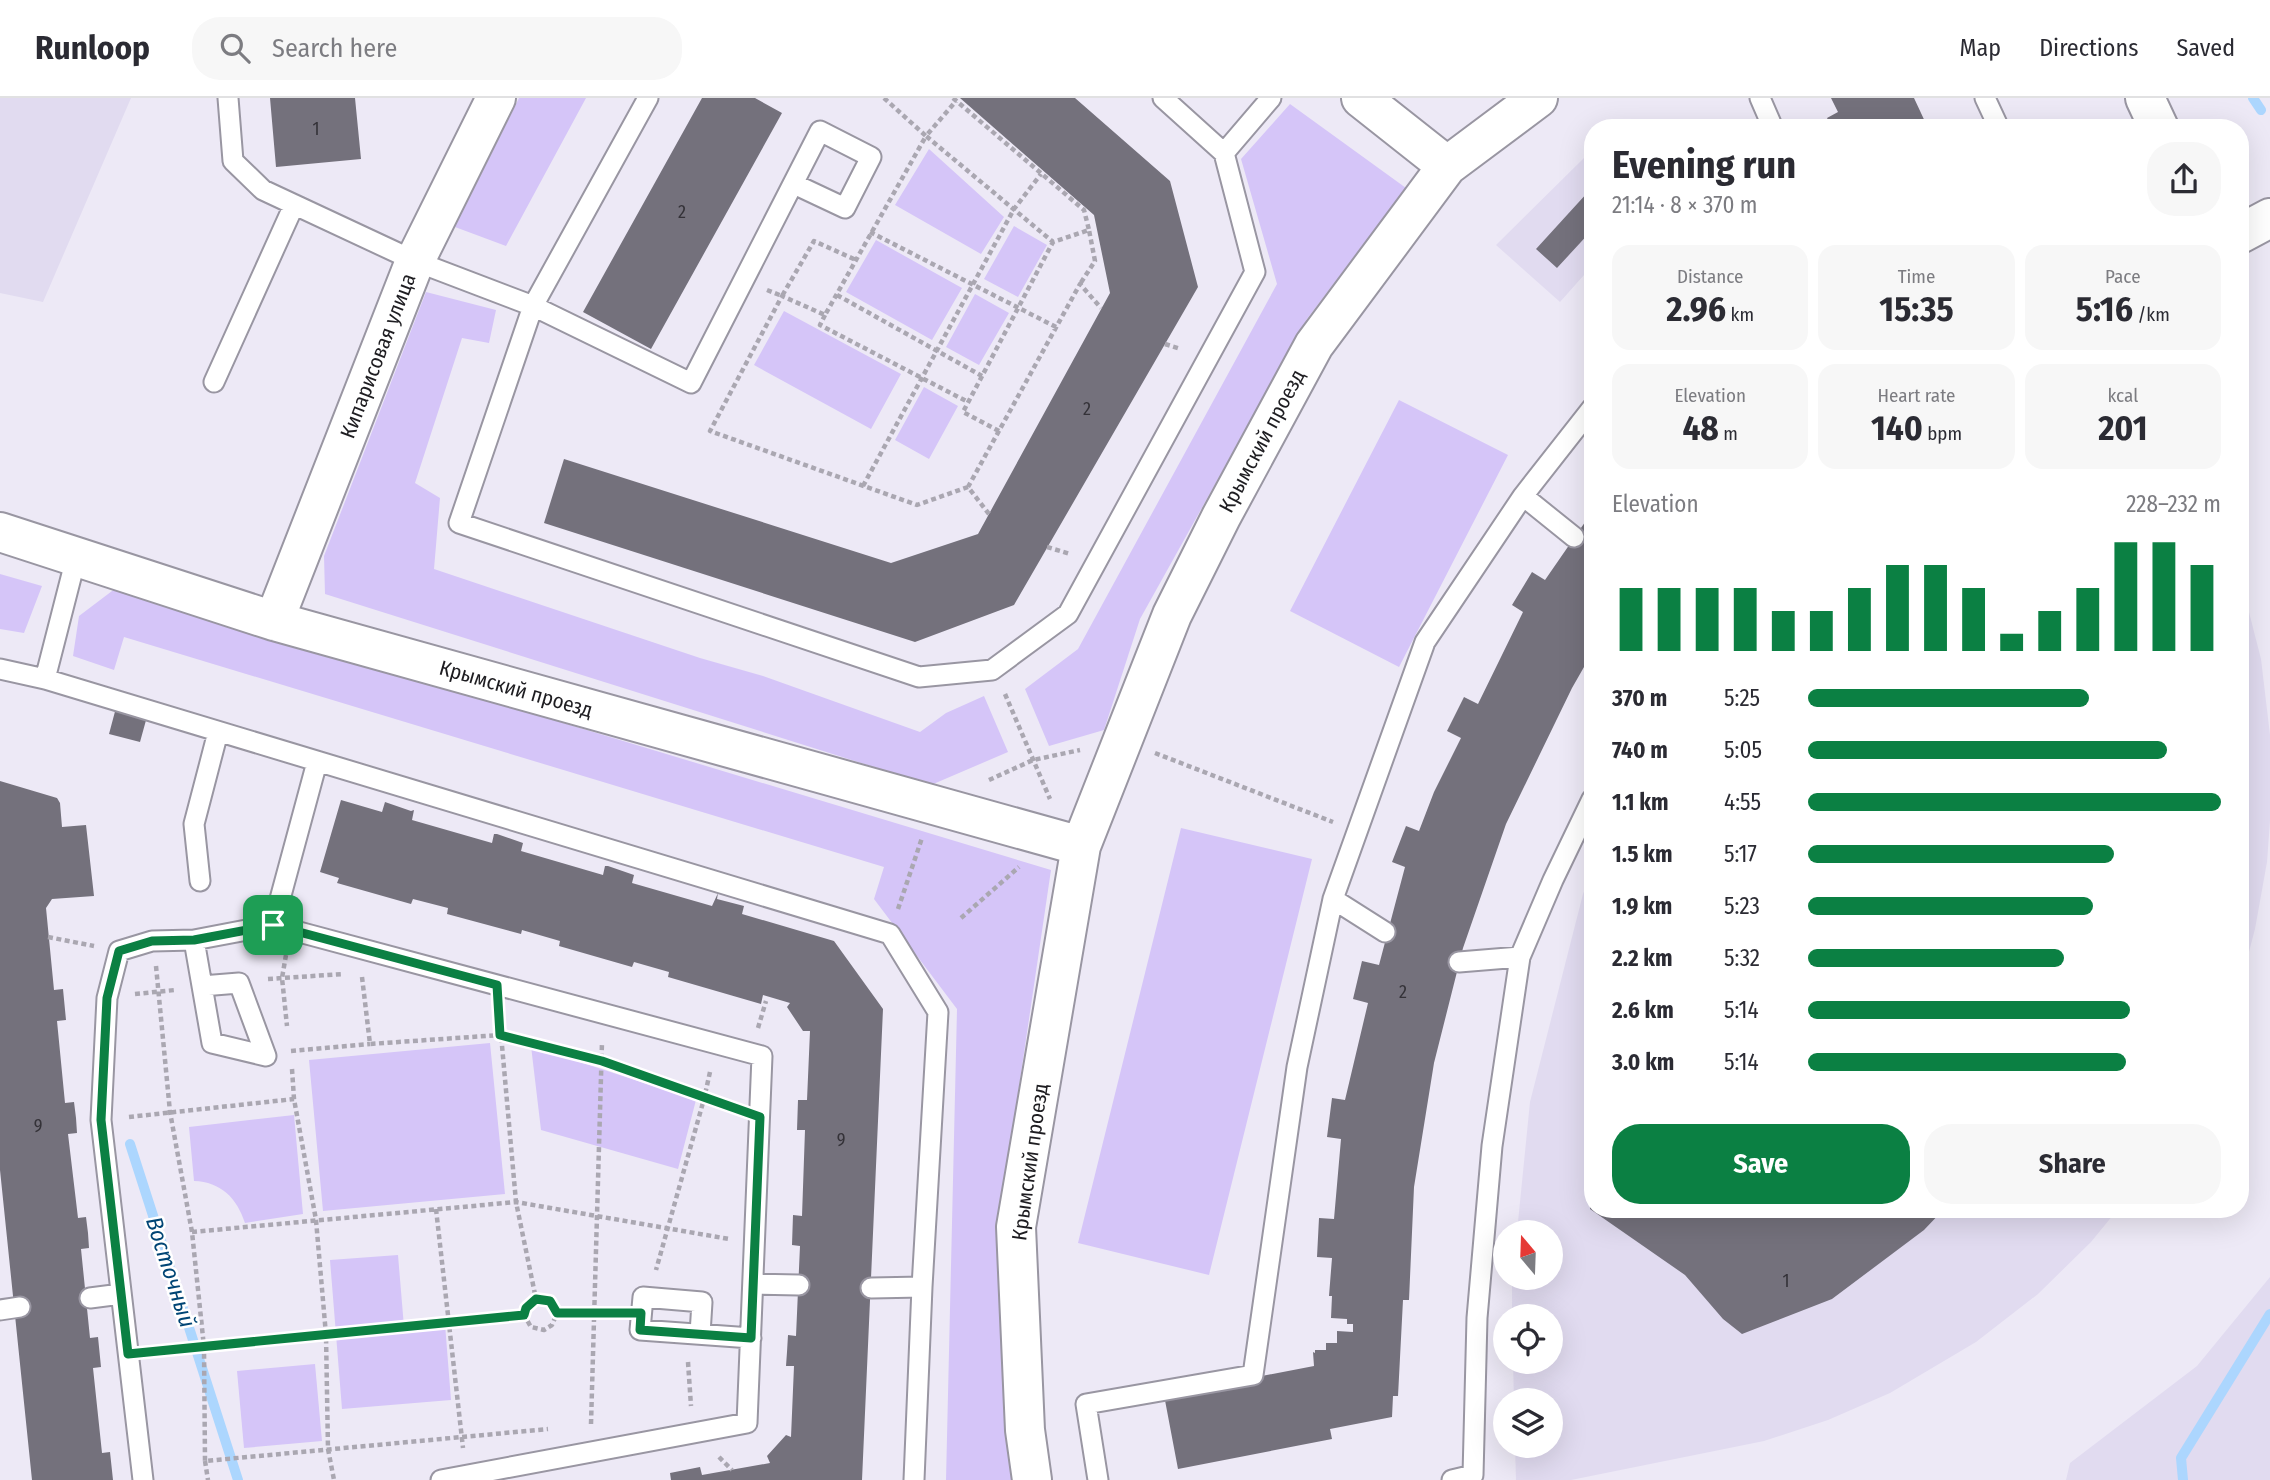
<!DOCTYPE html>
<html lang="en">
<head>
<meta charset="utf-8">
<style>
	:root { --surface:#fff; --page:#f7f7f7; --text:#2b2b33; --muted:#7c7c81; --line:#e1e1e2; --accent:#0b8043 }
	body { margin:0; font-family:"Fira Sans Condensed",sans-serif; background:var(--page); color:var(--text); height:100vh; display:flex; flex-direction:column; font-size:26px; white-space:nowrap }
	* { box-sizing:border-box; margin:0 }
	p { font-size:23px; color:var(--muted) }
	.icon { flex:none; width:38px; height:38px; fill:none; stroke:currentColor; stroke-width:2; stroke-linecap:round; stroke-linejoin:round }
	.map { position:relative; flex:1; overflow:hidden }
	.panel { position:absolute; left:1584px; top:21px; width:665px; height:1099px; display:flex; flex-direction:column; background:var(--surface); border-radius:28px; box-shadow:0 7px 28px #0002 }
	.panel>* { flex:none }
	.needle { width:46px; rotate:341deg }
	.controls { position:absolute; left:1493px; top:1122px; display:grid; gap:14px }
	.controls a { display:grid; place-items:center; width:70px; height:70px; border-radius:50%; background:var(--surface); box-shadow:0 7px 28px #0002; font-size:35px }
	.pin { position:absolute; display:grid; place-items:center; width:60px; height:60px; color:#fff; margin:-30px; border-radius:14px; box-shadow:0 4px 10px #0006 }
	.round { display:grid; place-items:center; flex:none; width:74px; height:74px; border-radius:28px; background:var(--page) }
	.summary { display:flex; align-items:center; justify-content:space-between; height:119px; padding:0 28px }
	h1 { font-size:38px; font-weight:700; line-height:52px }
	.stats { display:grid; grid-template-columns:repeat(3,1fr); gap:10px; height:119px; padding:7px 28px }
	.stats div { display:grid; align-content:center; border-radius:18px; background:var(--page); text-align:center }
	.stats b { font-size:35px; font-weight:700 }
	.stats small { font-size:19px; font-weight:400 }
	.stats p { font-size:19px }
	.chart { height:196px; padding:14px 28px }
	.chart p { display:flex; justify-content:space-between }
	.chart svg { width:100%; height:126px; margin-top:7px; stroke:var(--accent); stroke-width:6 }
	.primary-button { display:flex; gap:14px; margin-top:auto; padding:14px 28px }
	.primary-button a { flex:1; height:80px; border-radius:28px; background:var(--accent); color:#fff; font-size:28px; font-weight:700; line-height:80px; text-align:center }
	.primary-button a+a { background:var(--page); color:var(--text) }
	ul { padding:0 28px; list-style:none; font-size:23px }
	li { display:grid; grid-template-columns:112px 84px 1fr; align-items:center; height:52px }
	li i { height:18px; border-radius:9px; background:var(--accent) }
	header { display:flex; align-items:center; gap:42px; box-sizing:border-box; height:98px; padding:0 35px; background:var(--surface); border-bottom:2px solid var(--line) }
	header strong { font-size:33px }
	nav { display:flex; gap:38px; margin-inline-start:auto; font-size:24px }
	.search { width:490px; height:63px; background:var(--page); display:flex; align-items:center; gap:18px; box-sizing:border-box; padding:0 24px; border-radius:28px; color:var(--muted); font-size:26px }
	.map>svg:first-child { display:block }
	.built { fill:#e1dbf0 }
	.green { fill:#d5c5f8 }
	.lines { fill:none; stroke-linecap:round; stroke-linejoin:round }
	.stream { stroke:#acd6fe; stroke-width:10 }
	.building { fill:#74717c }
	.lane-casing { stroke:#9996a2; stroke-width:23 }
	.street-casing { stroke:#9996a2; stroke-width:42 }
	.path { stroke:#aaa7b1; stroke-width:4.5; stroke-dasharray:5 3.5; stroke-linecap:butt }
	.lane { stroke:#fff; stroke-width:19 }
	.street { stroke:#fff; stroke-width:38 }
	.route-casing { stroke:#fff; stroke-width:14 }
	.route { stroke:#0b8043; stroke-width:9 }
	.labels { text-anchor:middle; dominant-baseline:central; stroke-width:5; stroke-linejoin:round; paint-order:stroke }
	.number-label { font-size:18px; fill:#343238 }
	.street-label { font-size:21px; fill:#1e1d21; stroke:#fff }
	.water-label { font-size:23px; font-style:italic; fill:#004575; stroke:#fff }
</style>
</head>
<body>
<header>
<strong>Runloop</strong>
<div class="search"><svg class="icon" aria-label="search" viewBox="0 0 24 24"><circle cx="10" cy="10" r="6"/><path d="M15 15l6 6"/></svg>Search here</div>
<nav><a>Map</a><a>Directions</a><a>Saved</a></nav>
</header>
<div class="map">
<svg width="2270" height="1382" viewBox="0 0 2270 1382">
	<rect width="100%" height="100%" fill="#ede9f6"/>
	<path class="built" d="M0 0H131L43 204 0 195Z
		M1585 59 1592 66V168L1560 204 1496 147Z
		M2240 479 2261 561 2270 637V723L2267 764 2255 831 2240 888Z
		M1592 775V1111H2118L2091 1144 2038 1196 1976 1244 1890 1295 1828 1322 1764 1343 1571 1382H1516L1515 1348H1550V1302H1514L1513 1264H1550V1218H1512V1180H1550V1134H1517L1530 1004 1583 796Z
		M2270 1179V1382H2066L2070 1365 2197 1268Z"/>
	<path class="green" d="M519 0H586L506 148 455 129Z
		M1290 6 1406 90 1307 221 1140 521 1104 632 1049 648 1025 591 1078 551 1277 186 1241 61Z
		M929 51 1004 119 981 156 895 107Z
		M1014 128 1047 147 1018 199 984 181Z
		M876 142 962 190 932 242 846 194Z
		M426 194 496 212 489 245 462 240 415 385 440 400 434 471 700 560 763 578 920 634 946 615 984 598 1008 654 931 687 325 496 324 458Z
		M975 196 1009 215 979 267 946 249Z
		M784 213 901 276 871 331 754 267Z
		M924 289 958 308 929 361 895 342Z
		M1399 302 1508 357 1399 569 1290 513Z
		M0 476 42 488 24 535 0 531Z
		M116 490 1051 772 998 1131 1017 1382H946L957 911 874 801 884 769 124 539 114 572 73 558 79 518Z
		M1181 730 1312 761 1209 1177 1078 1145Z
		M490 945 505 1096 323 1113 309 962Z
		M531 948 696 1002 678 1071 541 1032Z
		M294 1017 303 1116 245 1125C237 1100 221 1084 194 1083L189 1029Z
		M398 1157 404 1229 445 1226 451 1302 342 1311 330 1162Z
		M315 1266 322 1343 244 1350 237 1273Z"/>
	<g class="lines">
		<path class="stream" d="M2253 0 2261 12
			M130 1046 238 1382
			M2183 1382 2181 1360 2270 1216"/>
	</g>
	<path class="building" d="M270 0H355L361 61 276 69Z
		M702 0H755L782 15 651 251 583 214Z
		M960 0H1075L1170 83 1198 189 1014 507 915 544 544 425 564 361 891 465 978 436 1110 195 1094 117Z
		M1831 0H1914L1928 30H1832L1827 20 1838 14Z
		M1588 94 1592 98V132L1557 170 1536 151Z
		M1592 414V555L1572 590 1506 726 1463 850 1434 965 1414 1089 1409 1202H1403L1398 1298H1393L1392 1319 1330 1331 1332 1341 1178 1371 1164 1297 1314 1268 1313 1254 1315 1255V1252H1326V1245H1337V1233L1353 1234V1226H1347V1221L1331 1220 1332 1198H1329L1332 1160 1317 1159 1319 1120 1334 1121 1341 1041 1327 1039 1332 1000 1345 1002 1368 905 1353 901 1362 863 1379 867 1405 769 1392 764 1406 728 1419 733 1434 694 1461 640 1447 633 1464 599 1478 606 1523 514 1512 507 1532 474 1545 482Z
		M117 606 148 615 140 644 109 636Z
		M0 683 57 700 60 705 62 729 86 727 94 798 52 801 46 810 54 892 63 891 66 922 57 923 65 1005 74 1004 76 1020 77 1035 68 1036 78 1120 86 1119 88 1135 89 1150 81 1151 90 1240 98 1239 101 1269 93 1270 102 1355 110 1354 113 1382H32L0 1072Z
		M341 702 382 714 385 704 411 713 414 712 412 722 492 745 494 736H497L523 745 521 753 603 777 605 768H608L634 777 632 785 712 808 718 795 717 801 744 808 742 816 834 843 883 911 862 1382H671L670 1375 700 1369 702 1377 770 1365 767 1358 786 1337 791 1339 794 1268H786L787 1254 788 1237 796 1238 800 1148 792 1147 793 1117 802 1118 805 1032H797L798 1002H807L810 933H803L787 909 790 905 763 897 761 906 668 879 669 874 634 864 632 869 559 848 560 843 522 832 521 836 447 816 448 810 413 801 411 806 337 785 339 780 320 774Z
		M1591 1102 1592 1111H1944L1924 1132 1832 1201 1742 1236 1723 1221 1685 1177 1590 1111Z"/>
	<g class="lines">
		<defs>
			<path id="lane" d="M228 0 233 63 263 92 415 163 533 208 459 425 919 579 992 572 1068 516 1255 174 1224 55 1271 0
				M648 0 533 208 691 285 820 33 871 59 845 110 794 86
				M1163 0 1224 55
				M1760 0 1773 30
				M1985 0 1999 30
				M214 284 294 107
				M1523 398 1574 439
				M0 571 45 581 890 836 938 914 922 1189 914 1382
				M45 581 76 460
				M200 783 194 726 218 634
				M1333 801 1385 834
				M273 827 317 664
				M194 842 212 945 266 958 239 885 202 888
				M1459 864 1520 859
				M753 1186 799 1187
				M871 1190 922 1189
				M90 1200 121 1196
				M0 1212 20 1209
				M700 1236 702 1204 643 1199 640 1232C677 1235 714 1237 751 1240
				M143 1382 101 1022 107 900 119 853 152 843 194 842 273 827 762 958 747 1325 441 1382
				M1098 1382 1086 1306 1253 1277 1297 969 1333 801 1425 544 1523 398 1592 310
				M1452 1382 1473 1377 1477 1220 1492 1048 1520 859 1553 782 1592 701"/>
			<path id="street" d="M1361 0 1447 68
				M2145 0 2159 30
				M2240 136 2270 120
				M0 434 274 523 1081 748
				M274 523 415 163 496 0
				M1032 1382 1025 1332 1016 1129 1081 748 1172 517 1221 419 1314 247 1447 68 1538 0"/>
		</defs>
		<use href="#lane" class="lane-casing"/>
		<use href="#street" class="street-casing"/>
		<path class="path" d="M884 0 926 38 956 3
			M953 0 1084 112 1089 132
			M870 134 1056 229
			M767 192 782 198 814 143 856 162
			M837 197 982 278
			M825 217 820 227 968 304
			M1165 246 1181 251
			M999 333 963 314 1053 144
			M863 388 1014 111 1041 76
			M968 389 917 407 710 333 782 198 825 217 926 38 1053 144 1089 132 1095 163 1080 186
			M989 416 968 389 1080 186 1101 210
			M1047 449 1070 456
			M1005 596 1050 701
			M1155 655 1333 724
			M989 682 1033 662 1080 652
			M898 811 922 740
			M961 820 1019 769
			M48 839 94 848
			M286 857 282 880 287 928
			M156 868 170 1014 192 1134 204 1249 205 1363 548 1331
			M362 879 370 946 500 937 602 963 704 1001 656 1172
			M268 881 343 876
			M135 896 175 892
			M499 914 516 1104 536 1201
			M758 930 766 903
			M291 953 370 946
			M292 971 294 1001 316 1122 326 1237 328 1351 334 1382
			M710 974 704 1001 732 1010
			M129 1019 294 1001
			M436 1111 463 1350
			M192 1134 516 1104 729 1141
			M557 1215H615
			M153 1253 524 1217 526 1210 536 1201 550 1203 557 1215 552 1227 544 1232 531 1229 524 1217
			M688 1264 691 1308
			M591 1326 602 944
			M719 1359 732 1372
			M205 1363 208 1382"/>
		<use href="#lane" class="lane"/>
		<use href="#street" class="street"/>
	</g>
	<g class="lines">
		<defs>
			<path id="route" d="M273 827 497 887 500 937 602 963 760 1019 751 1240 640 1232 641 1215H557L550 1203 536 1201 526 1210 524 1217 128 1256 101 1022 107 900 119 853 152 843 194 842Z"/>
		</defs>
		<use href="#route" class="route-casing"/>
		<use href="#route" class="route"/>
	</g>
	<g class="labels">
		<g class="number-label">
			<text x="316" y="31">1</text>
			<text x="682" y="114">2</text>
			<text x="1087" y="311">2</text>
			<text x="1403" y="894">2</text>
			<text x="38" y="1028">9</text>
			<text x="841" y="1042">9</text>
			<text x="1786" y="1183">1</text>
		</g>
		<g class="street-label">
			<text transform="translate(378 258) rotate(-69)">Кипарисовая улица</text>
			<text transform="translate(1262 343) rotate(-62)">Крымский проезд</text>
			<text transform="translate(516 591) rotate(16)">Крымский проезд</text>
			<text transform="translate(1030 1064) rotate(-82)">Крымский проезд</text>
		</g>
		<g class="water-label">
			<text transform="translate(171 1174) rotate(72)">Восточный</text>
		</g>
	</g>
</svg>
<div class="controls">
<a><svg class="needle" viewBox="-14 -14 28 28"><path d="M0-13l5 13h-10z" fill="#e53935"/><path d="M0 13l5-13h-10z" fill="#7c7c81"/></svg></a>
<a><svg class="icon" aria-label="locate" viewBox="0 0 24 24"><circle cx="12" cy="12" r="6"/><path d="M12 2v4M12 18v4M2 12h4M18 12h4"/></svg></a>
<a><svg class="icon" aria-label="layers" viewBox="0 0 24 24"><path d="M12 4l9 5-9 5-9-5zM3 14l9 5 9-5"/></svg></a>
</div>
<div class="pin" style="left:273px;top:827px;background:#1e9e55"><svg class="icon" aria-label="arrive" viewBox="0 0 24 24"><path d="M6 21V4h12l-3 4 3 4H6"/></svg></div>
<section class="panel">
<div class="summary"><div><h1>Evening run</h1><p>21:14 · 8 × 370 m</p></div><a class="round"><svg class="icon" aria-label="share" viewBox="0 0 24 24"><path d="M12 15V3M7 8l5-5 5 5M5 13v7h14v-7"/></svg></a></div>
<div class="stats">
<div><p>Distance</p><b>2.96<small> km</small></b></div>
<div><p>Time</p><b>15:35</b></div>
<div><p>Pace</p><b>5:16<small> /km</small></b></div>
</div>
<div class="stats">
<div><p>Elevation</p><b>48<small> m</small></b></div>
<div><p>Heart rate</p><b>140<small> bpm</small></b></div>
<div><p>kcal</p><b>201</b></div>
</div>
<div class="chart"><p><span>Elevation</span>228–232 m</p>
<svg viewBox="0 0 160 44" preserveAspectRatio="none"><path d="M5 44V22M15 44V22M25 44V22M35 44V22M45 44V30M55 44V30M65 44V22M75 44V14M85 44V14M95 44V22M105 44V38M115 44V30M125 44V22M135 44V6M145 44V6M155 44V14"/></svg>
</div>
<ul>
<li><b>370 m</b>5:25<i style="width:68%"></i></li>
<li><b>740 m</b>5:05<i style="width:87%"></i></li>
<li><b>1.1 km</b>4:55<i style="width:100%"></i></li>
<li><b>1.5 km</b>5:17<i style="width:74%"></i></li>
<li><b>1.9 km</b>5:23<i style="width:69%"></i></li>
<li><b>2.2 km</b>5:32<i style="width:62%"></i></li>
<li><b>2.6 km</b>5:14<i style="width:78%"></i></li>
<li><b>3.0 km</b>5:14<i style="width:77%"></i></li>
</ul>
<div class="primary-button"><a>Save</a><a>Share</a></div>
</section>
</div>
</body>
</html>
